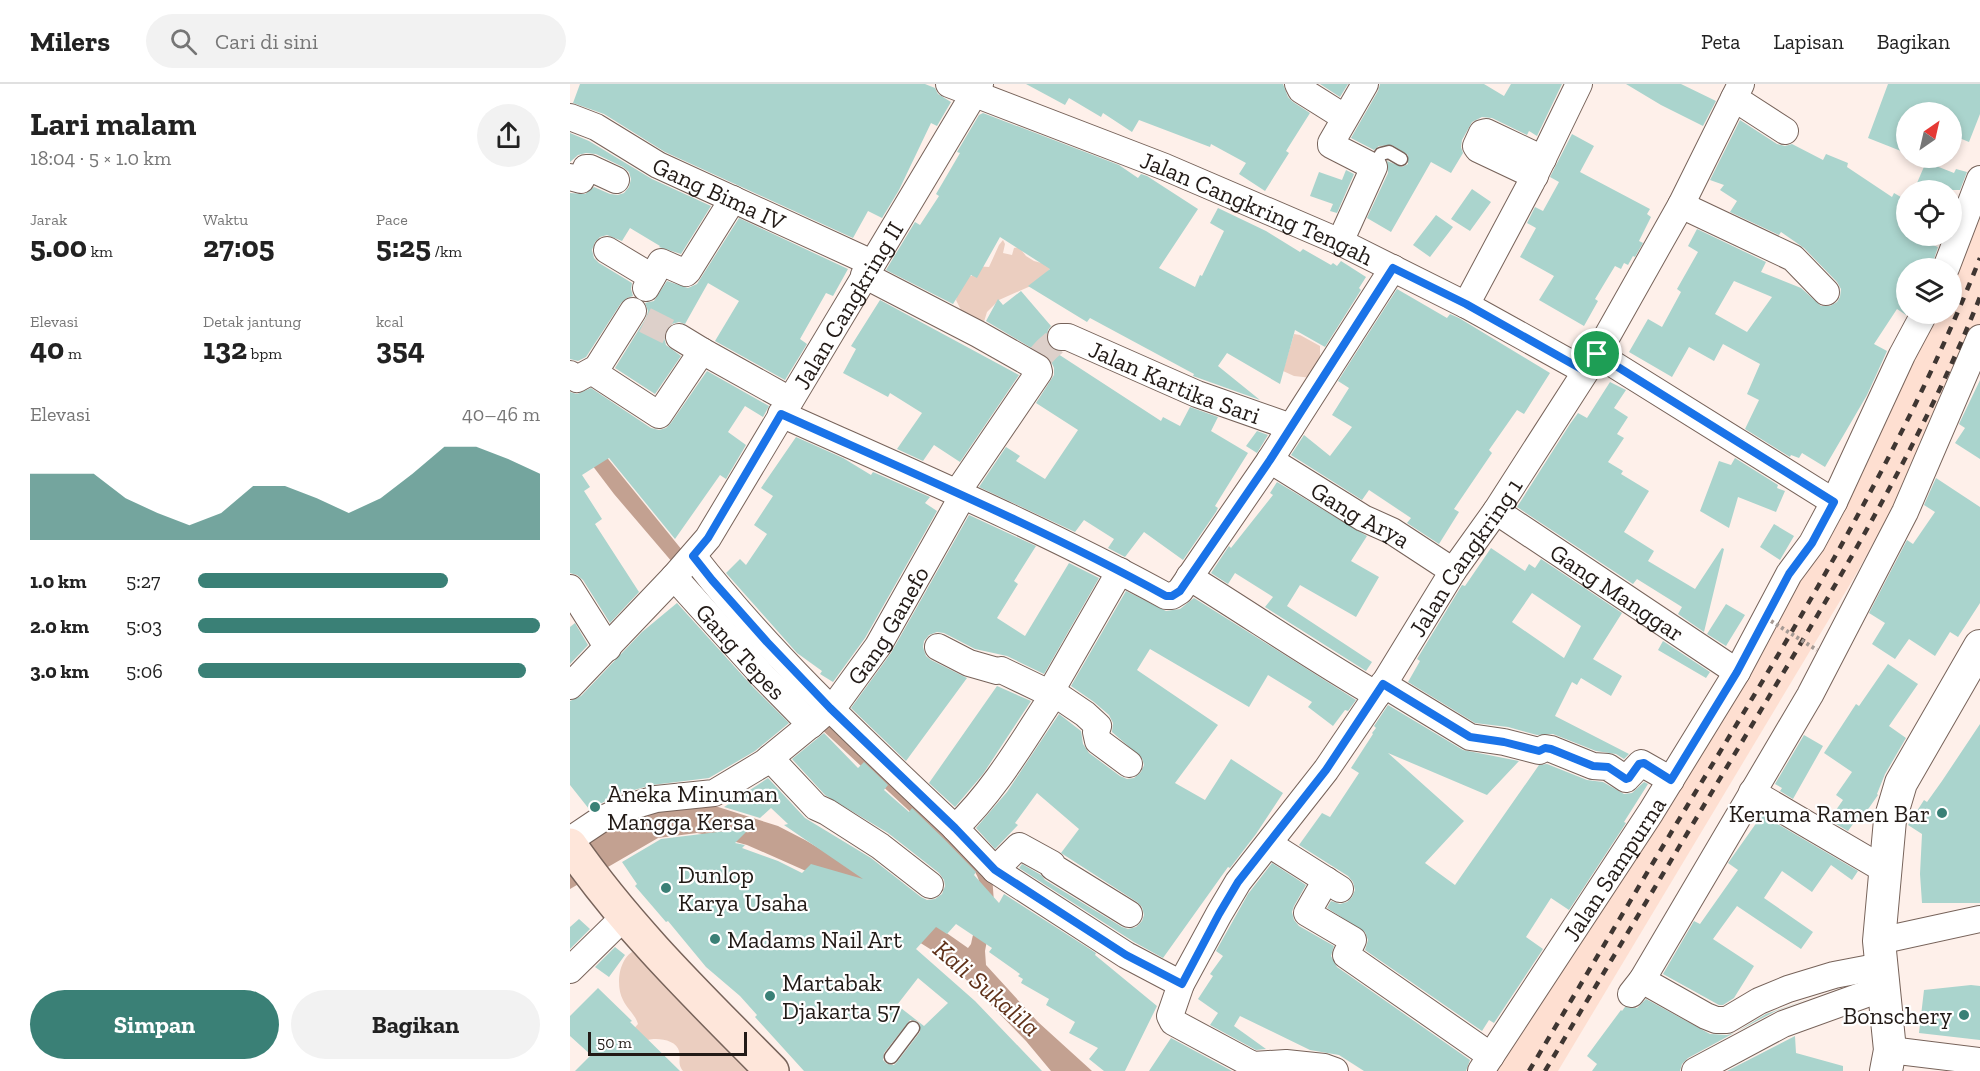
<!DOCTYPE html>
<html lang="id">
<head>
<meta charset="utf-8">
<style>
	:root { --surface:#fff; --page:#f2f2f2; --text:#222; --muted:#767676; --line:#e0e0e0; --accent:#3a8076 }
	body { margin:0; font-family:"Zilla Slab",serif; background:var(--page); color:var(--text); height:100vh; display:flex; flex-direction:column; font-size:22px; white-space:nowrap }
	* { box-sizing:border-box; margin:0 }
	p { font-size:20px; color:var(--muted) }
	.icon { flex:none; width:33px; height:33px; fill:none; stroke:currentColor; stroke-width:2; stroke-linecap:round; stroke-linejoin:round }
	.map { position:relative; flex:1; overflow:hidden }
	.details { display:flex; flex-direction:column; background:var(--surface); width:570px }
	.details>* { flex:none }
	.needle { width:39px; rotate:34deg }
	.controls { position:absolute; left:1326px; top:18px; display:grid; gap:12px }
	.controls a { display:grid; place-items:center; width:66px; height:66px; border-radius:50%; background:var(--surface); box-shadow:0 3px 9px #0003; font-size:30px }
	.scale { position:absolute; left:18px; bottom:15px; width:159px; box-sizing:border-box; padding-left:6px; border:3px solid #221a16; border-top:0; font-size:16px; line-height:21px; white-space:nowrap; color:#221a16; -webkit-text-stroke:4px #fff; paint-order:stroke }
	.pin { position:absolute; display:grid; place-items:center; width:51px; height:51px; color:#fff; margin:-26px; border:3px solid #fff; border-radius:50%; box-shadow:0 2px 6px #0007 }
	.round { display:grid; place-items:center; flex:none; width:63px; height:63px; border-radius:32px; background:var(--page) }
	.summary { display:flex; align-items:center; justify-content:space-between; height:102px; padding:0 30px }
	h1 { font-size:33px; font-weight:700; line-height:45px }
	.stats { display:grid; grid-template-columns:repeat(3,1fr); gap:9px; height:102px; padding:6px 30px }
	.stats div { display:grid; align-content:center }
	.stats b { font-size:30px; font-weight:700 }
	.stats small { font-size:16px; font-weight:400 }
	.stats p { font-size:16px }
	.chart { height:168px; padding:12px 30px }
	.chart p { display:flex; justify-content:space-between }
	.chart svg { width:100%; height:108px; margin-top:6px; fill:var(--accent); opacity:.7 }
	.cta { display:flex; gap:12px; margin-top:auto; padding:12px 30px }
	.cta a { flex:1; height:69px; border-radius:36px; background:var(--accent); color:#fff; font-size:24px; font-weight:700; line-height:69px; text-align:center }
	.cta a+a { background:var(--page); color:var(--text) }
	ul { padding:0 30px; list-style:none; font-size:20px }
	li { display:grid; grid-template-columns:96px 72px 1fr; align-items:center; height:45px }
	li i { height:15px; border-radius:8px; background:var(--accent) }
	header { display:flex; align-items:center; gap:36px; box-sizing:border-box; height:84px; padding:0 30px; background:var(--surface); border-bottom:2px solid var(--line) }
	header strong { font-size:28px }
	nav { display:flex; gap:33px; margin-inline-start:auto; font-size:21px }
	.search { width:420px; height:54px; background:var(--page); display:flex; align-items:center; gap:15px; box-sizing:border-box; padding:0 21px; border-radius:33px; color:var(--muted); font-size:22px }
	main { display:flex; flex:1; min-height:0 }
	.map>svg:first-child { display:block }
	.built { fill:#fedfd1 }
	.green { fill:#ebcec0 }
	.water { fill:#c3a191 }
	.building { fill:#aad4cd; fill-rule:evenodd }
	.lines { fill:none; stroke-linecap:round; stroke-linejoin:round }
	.minor-tunnel { stroke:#ddd0ca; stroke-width:26; stroke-dasharray:26 13; stroke-linecap:butt }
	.service-casing { stroke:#77635a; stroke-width:15 }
	.minor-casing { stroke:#77635a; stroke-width:28 }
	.tertiary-casing { stroke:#77635a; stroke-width:34 }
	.secondary-casing { stroke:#77635a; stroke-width:36 }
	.service { stroke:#fff; stroke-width:12 }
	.minor { stroke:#fff; stroke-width:26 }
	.tertiary { stroke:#fff; stroke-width:32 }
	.secondary { stroke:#fee6da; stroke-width:33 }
	.rail { stroke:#3f3632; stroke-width:4.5; stroke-dasharray:8 8; stroke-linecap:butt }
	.path-bridge { stroke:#a59a94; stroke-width:4; stroke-dasharray:3 3; stroke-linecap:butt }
	.route-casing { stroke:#fff; stroke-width:12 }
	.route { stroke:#1a73e8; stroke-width:8 }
	.poi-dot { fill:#3a8076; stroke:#fff; stroke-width:2 }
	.labels { text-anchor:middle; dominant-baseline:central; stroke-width:4.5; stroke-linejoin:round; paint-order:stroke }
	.street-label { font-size:24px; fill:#221a16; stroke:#fff }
	.poi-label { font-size:24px; fill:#221a16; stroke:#fff; text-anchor:start }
	.water-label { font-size:26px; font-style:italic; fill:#61331b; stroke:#fff }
</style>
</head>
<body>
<header>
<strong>Milers</strong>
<div class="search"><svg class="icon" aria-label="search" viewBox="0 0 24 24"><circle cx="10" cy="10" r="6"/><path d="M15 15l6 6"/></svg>Cari di sini</div>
<nav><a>Peta</a><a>Lapisan</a><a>Bagikan</a></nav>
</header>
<main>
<section class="details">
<div class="summary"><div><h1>Lari malam</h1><p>18:04 · 5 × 1.0 km</p></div><a class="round"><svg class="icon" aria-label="share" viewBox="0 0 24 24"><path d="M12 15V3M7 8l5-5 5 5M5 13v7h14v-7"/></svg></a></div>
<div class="stats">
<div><p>Jarak</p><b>5.00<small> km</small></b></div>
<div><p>Waktu</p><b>27:05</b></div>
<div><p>Pace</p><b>5:25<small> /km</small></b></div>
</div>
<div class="stats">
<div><p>Elevasi</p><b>40<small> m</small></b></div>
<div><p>Detak jantung</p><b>132<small> bpm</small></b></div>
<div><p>kcal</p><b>354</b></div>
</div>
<div class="chart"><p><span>Elevasi</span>40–46 m</p>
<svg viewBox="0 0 160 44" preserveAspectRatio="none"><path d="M0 44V17L10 17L20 17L30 27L40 33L50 38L60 33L70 22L80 22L90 27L100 33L110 27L120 17L130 6L140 6L150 11L160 17V44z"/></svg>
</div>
<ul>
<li><b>1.0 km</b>5:27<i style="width:73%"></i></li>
<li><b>2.0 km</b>5:03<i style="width:100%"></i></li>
<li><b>3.0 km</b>5:06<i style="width:96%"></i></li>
</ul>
<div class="cta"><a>Simpan</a><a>Bagikan</a></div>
</section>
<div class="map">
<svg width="1410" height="987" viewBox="0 0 1410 987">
	<rect width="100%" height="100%" fill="#fef0ea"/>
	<path class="built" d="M1410 121V242L1327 416 1285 492 988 987H918L1266 424 1276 422 1366 230H1382V196L1395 165Z"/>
	<path class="green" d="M433 156 435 160 433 169 442 171 444 164 449 163 456 172 464 177 483 182 463 201 429 216 417 228 413 241 391 226 386 216 392 191 402 192 405 182 419 183 429 161Z
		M724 250 730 251 750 262V272L742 294 724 292 713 287Z
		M66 866 192 987H113C107 979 111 976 109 967 107 956 87 953 78 956L61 948 68 940C65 930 57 925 53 916 45 901 49 872 66 866Z"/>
	<path class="water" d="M0 328 125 482 422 790 424 819 415 867 416 881 468 938 522 987H481L456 957 376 875 236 787 177 761 148 753 127 749 88 754 0 805V765L68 728 110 719 145 722 208 742 235 756 291 789 398 864 401 860C405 839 418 808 405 788L249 643 173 561 44 410 0 352Z"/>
	<path class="building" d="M10 0H355L365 4 368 10 381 18 367 42 361 39 329 106 312 134 298 127 283 154 95 68 34 30 3 19Z
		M456 0H713L718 13 723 18 740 29 716 67 719 69 695 107 669 90 676 79 641 60 640 63 569 36 562 48 533 29 531 33 499 14 495 21Z
		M750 0H778L770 13Z
		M810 0H914L934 12 941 0H992L967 52 959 47 957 51 922 34 912 33 902 38 892 56 891 63 893 69 881 89 861 78 821 148 797 134 818 89 817 77 832 83 838 80V71L822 61 809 62 804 66 781 54 808 7Z
		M1056 0H1111L1146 17 1133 42 1091 21Z
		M1318 0H1410V30L1399 58 1382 51V28H1336V69L1298 54Z
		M413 29 549 81 568 94 571 90 577 92 628 125 589 184 625 203 630 191 632 192 654 147 640 139 648 124 696 147 730 168 733 165 761 181 763 179 767 182 771 177 796 193 789 204 791 206 755 263 725 246 710 300 657 269 648 282 690 316 623 292 624 290 520 234 517 238 458 202 480 185 430 153 407 194 401 191 383 220 316 186 345 138 350 141 369 112 366 110 390 69 387 68 409 31Z
		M1170 36 1207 60 1215 62 1222 60 1253 76 1256 70 1278 79 1277 83 1322 113 1324 109 1336 116V152H1359L1355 158 1368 163 1361 184H1336V231L1327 225 1304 260 1317 267 1297 311 1255 383 1232 369 1229 374 1221 371 1220 373 1175 345 1189 316 1177 310 1190 280 1153 260 1144 277 1119 263 1102 293 1059 268 1078 235 1092 243 1111 208 1107 205 1128 168 1118 162 1127 145 1196 178 1191 188 1231 204 1251 222H1260L1267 218 1270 213 1271 205 1267 198 1234 164 1211 148 1209 151 1160 128 1167 117 1150 106 1154 101 1140 96ZM1164 197 1202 213 1177 248 1145 230Z
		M0 49 19 57 82 95 141 122 111 170 89 163 90 162 60 144 52 157 37 151 30 153 25 158 22 166 24 174 29 179 62 199 61 205 63 212 57 214 51 219 16 273 8 277 0 275V109L15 110 24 103 40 110 48 111 54 109 59 103 61 95 59 88 53 83 26 70 16 69 8 71 0 78Z
		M1002 50 1024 62 1010 88 1080 125 1077 130 1081 133 1069 157 1073 159 1065 173 1063 172 1058 181 1054 179 1051 185 1045 182 1025 215 1028 217 1014 242 969 216 984 192 950 173 966 144 957 139 965 123 973 127 989 98 980 93Z
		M1356 78 1384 89 1386 85 1397 88 1390 106H1344Z
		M776 86 784 90 767 129 760 127 763 120 740 112 749 88 772 96Z
		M902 105 921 118 900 147 881 135Z
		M866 131 883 143 860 173 843 161Z
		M169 134 278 185 263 212 256 209 230 255 237 260 215 296 145 257 169 217 138 199 115 240 109 238 102 240 96 246 94 253 96 261 111 272 85 310 45 284 76 234 78 227 75 219 84 217 97 197 118 204 127 200Z
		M827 205 877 234 880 230 889 234 980 289 954 330 947 326 919 366 922 369 884 425 889 428 869 460 837 439 841 434 799 406 792 416 721 371 734 351 760 372 782 343 762 331 779 304 768 297Z
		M451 207 481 242 478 246 476 254 478 261 485 268 591 337 593 333 610 342 620 323 648 333 641 347 678 369 645 422 648 424 646 428 613 476 574 448 555 473 538 464 544 455 514 436 505 448 409 403 436 363 450 372 446 377 475 395 508 346 466 319 484 291V284L480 275 416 237 428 215 433 221Z
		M310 216 449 291 390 378 364 361 353 377 327 365 352 329 320 309 318 313 273 289 286 265 281 262Z
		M137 287 199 322 193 333 175 322 158 348 176 361 156 395 150 391 105 455 39 374 12 391 20 403 14 407 32 435 25 440 69 508 40 539 13 496 7 491 0 489V308L7 310 21 304 81 344 89 346 96 344 101 339Z
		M1410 296V375L1385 359 1395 344 1389 340Z
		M1040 298 1056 306 1044 324 1058 333 1047 350 1054 354 1038 378 1053 387 1051 390 1079 407 1054 448 1084 467 1078 477 1125 505 1152 464 1154 465 1134 548 1108 530 1112 523 1067 495 1063 500 947 423 1000 340 1008 329 1017 334Z
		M687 347 698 351 687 369 676 362Z
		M226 353 273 374 301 391 303 388 360 413 355 419 367 427 295 554 263 598 250 590 252 587 227 569 156 489 170 475 176 481 197 450 184 441 203 412 191 404Z
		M1165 374 1208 401 1207 404 1215 407 1206 428 1168 413 1159 444 1130 427 1149 377 1161 381Z
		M1366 394 1410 423V519L1388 553 1380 548 1365 572 1339 555 1325 575 1302 560 1315 539 1299 529 1337 456 1343 460 1365 428 1354 421Z
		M707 398 797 452 781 477 809 493 786 533 730 501 717 522 802 578 796 587 695 523 703 513 665 489 658 500 641 489 659 462 661 464 703 411 700 409Z
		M399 431 466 462 444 497 448 500 427 534 455 552 499 479 529 494 474 590 437 572 405 565 374 549 367 548 359 551 354 557 353 563 356 572 361 576 397 594 336 677 281 624 321 569Z
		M1204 440 1224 452 1210 476 1190 463Z
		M921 464 955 487 959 480 965 484 971 475 1052 529 1023 575 1052 592 1041 612 1011 594 1007 601 1002 598 985 632 1059 670 1054 675 1046 670 1026 667 983 650 967 651 938 643 905 639 838 598 850 577 847 575 892 501 895 502ZM962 509 1011 542 994 574 942 538Z
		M556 507 596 527 610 525 624 514 786 616 778 627 775 626 763 642 738 623 742 618 698 591 679 623 580 565 567 586 648 641 605 699 635 716 661 675 713 709 686 750 660 784 658 783 593 874 564 858 449 784 452 780 471 791 475 796 552 843 558 845 566 843 572 837 574 831 572 823 567 818 491 769 509 745 467 709 445 739 448 741 425 765 406 744 437 708 489 630 511 647 513 660 519 669 550 692 557 695 564 694 571 688 574 681 572 674 542 648 543 639 539 631 524 618 501 602Z
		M107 519 182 602 219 639 185 667 139 694 82 701 53 709 19 725 0 701V617L11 612 72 548Z
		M1156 520 1175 531 1156 562 1137 550Z
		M5 539 18 561 0 580V543Z
		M1093 557 1140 588 1136 594 1088 566Z
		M1318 580 1348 600 1319 642 1336 654 1315 690 1307 710 1308 711 1294 731 1291 729 1278 747 1259 736 1273 716 1266 711 1282 688 1254 669 1286 620 1289 622Z
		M427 602 461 617 413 690 385 723 359 699Z
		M818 621 893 666 949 677 917 711 818 669 894 737 855 779 885 801 969 681 977 680 1017 696 1033 698 1054 710 1062 709 1074 698 1078 700 1054 738 1056 739 999 826 981 814 956 853 973 865 924 939 919 936 912 947 795 866 798 856 795 848 757 824 761 817 770 820 777 818 782 813 785 806 783 798 778 792 729 761 752 729 760 733 789 689 781 684 803 650 802 649 806 644 804 642Z
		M1410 640V819H1352L1350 790 1352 750 1338 741 1354 716 1357 718 1372 697Z
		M254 649 288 684 294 678 318 701 314 706 339 728 342 724 374 755 406 788 404 791 429 819 434 810 526 869 525 871 587 922 555 987H534L519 975 528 964 499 949 505 938 476 921 479 915 451 899 453 895 448 892 450 890 419 868 422 864 386 840 377 850 366 843 346 865 405 917 472 987H234L185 933 187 931 170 912 136 883 98 837 96 838 65 802 67 800 52 778 91 755 180 744 165 759 175 761 172 764 208 777 232 789 241 780 293 795 214 741 218 740 201 724 190 734 154 723 198 694 235 734 301 774 351 813 357 816 365 815 372 810 375 802 374 796 369 789 318 749 255 711 222 675ZM348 894 378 919 354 942 327 921ZM340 936 347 937 350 940V948L327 978 324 981 317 980 313 976 314 969Z
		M1234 651 1253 662 1223 715 1210 707 1212 704 1205 700Z
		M1192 731 1288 787 1282 796 1261 781 1242 808 1212 787 1194 814 1243 848 1231 865 1167 822 1143 855 1184 882 1164 914 1153 921H1149L1093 890 1124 837 1130 840 1168 786 1158 779Z
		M702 779 736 801 724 822 722 828 724 836 729 842 764 862 761 872 767 883 900 976 896 987H794L769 971 740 966 670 932 664 942 696 965 686 966 640 941 648 929 628 915 643 892 640 890 653 872 646 867 678 810Z
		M9 835 20 845 0 865V843Z
		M45 863 55 871 39 893 25 883Z
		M1401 901 1410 902V956L1349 949 1354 906Z
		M28 904 62 937 60 938 110 987H5L21 971 0 952V932Z
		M1246 912 1206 927 1166 948 1196 930Z
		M1076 915 1140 950 1157 951 1164 949 1118 974 1112 980 1110 987H1022L1027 980 1017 972 1028 957 1051 926 1052 927 1055 923 1067 924Z
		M1225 952 1226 969 1273 982V987H1157Z
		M601 954 662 987H579Z"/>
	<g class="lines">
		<path class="minor-tunnel" d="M75 236 109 253
			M466 277 477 265 491 253"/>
		<defs>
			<path id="service" d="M804 83 811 70 819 68 831 75
				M321 973 343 944"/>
			<g id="minor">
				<path id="s1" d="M379 0 595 83 770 158 896 221 1015 287"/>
				<path d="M728 0 731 6 774 33"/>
				<path d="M1164 14 1215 47"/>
				<path id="s2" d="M0 33 26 43 88 81 302 179"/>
				<path d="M965 92 908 65 906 62 912 49 916 48 973 75"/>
				<path d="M0 93 11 96 16 84H20L46 96"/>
				<path d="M1111 121 1223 174 1256 208"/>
				<path d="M770 158 804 83 761 61V59L795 0"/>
				<path d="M37 166 82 193"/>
				<path d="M1376 184 1410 95"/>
				<path d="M294 191 408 250 468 284 469 288 386 410"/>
				<path d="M76 204 91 178 116 189 118 187 163 115"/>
				<path d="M896 221 961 99 1009 0"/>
				<path id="s3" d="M491 253H498L627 310 721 343"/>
				<path d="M132 267 220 316"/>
				<path d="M1027 270 1264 418"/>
				<path d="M23 288 89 331 132 267 109 253"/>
				<path d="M0 290 7 295 27 284 63 227"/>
				<path d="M211 330C340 388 472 444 596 512H602L610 507 700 376 823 184"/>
				<path id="s4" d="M700 376 793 434 822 447 883 487"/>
				<path id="s5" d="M926 427 1167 588"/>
				<path d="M123 472C200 571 294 658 385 744 424 707 451 660 480 616L481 607 550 487"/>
				<path id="s6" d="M104 493 193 592 241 641"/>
				<path d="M619 493C682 532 743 574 807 611"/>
				<path d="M0 504 38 564"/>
				<path d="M368 563 399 579 427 587 431 586 481 610"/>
				<path d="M813 600 900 653 934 658 969 667 975 664 981 665 1023 682 1038 683 1056 695 1071 679 1101 696"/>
				<path id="s7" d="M0 602 104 493 138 454 410 0"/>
				<path d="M481 607 515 630 528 642 526 648 528 657 559 680"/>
				<path d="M200 674 246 723 257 728 310 762 360 801"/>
				<path d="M1182 708 1315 786"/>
				<path d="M385 744 425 786 556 871 611 900"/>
				<path id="s8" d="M0 756 30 736 59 723 86 715 144 709 194 679 244 638 268 617 308 562 392 413"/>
				<path d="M699 760 770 805"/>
				<path d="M425 786 449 762 451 763 482 780 483 783 559 830"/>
				<path d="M756 796 737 829 783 856 776 871 921 972"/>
				<path d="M1309 857 1410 835"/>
				<path d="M0 886 54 833"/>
				<path d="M1072 896 1136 932 1146 936H1157L1189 917 1218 905 1264 891 1311 882"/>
				<path d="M1061 910 1072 896 1240 611 1335 428 1410 254"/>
				<path d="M1320 966 1410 977"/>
				<path id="s9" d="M765 987 754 983 716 979 683 981 603 938 600 932 611 900 649 830 668 798 756 686 807 611 883 487 926 427 1027 270 1111 121 1171 0"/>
				<path id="s10" d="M911 987 1081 728 1167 588 1219 490 1242 459 1264 418 1332 271 1354 230"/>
				<path d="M1125 987 1213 940 1313 904"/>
			</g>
			<path id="tertiary" d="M1316 987 1320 966 1309 857 1320 736 1331 699 1410 562"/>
			<path id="secondary" d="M0 761C58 845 131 915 202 987"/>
		</defs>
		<use href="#service" class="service-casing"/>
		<use href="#minor" class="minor-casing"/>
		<use href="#tertiary" class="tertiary-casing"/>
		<use href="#secondary" class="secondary-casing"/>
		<use href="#service" class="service"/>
		<use href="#minor" class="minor"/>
		<use href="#tertiary" class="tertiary"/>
		<use href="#secondary" class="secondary"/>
		<path class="rail" d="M959 987C1019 887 1078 786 1139 686 1239 521 1339 354 1410 174
			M975 987C1048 865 1121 743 1194 621 1273 489 1353 356 1410 213"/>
		<path class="path-bridge" d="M1201 537 1247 566"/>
	</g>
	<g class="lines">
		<defs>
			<path id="route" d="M823 184 896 220 1015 287 1027 270 1264 418 1242 459 1219 490 1167 588 1101 696 1074 679 1069 680 1059 694 1056 695 1038 683 1023 682 981 665 975 664 969 667 934 658 900 653 813 600 756 686 668 798 649 830 612 900 556 871 425 786 385 744 260 624 197 558 142 496 123 472 138 454 211 330C340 388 472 444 596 512H602L610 507 700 376Z"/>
		</defs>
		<use href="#route" class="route-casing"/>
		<use href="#route" class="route"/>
	</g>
	<g class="poi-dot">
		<circle cx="25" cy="723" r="6"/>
		<circle cx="1372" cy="729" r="6"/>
		<circle cx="96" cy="804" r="6"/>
		<circle cx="145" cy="855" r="6"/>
		<circle cx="200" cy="912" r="6"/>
		<circle cx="1394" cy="931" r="6"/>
	</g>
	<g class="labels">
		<g class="street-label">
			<text stroke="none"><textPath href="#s2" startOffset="168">Gang Bima IV</textPath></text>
			<text stroke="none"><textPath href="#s1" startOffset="332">Jalan Cangkring Tengah</textPath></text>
			<text stroke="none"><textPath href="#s7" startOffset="474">Jalan Cangkring II</textPath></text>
			<text stroke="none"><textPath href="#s3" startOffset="123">Jalan Kartika Sari</textPath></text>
			<text stroke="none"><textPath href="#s4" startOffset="106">Gang Arya</textPath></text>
			<text stroke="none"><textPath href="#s9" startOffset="728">Jalan Cangkring 1</textPath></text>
			<text stroke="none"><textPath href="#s5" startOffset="146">Gang Manggar</textPath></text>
			<text stroke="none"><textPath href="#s8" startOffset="400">Gang Ganefo</textPath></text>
			<text stroke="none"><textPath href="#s6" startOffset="100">Gang Tepes</textPath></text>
			<text stroke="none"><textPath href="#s10" startOffset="242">Jalan Sampurna</textPath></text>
		</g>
		<g class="poi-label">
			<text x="37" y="709">Aneka Minuman<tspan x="37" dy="28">Mangga Kersa</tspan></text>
			<text x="1360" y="729" text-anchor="end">Keruma Ramen Bar</text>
			<text x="108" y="790">Dunlop<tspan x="108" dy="28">Karya Usaha</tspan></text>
			<text x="157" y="855">Madams Nail Art</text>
			<text x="212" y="898">Martabak<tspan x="212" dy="28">Djakarta 57</tspan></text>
			<text x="1382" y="931" text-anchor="end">Bonschery</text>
		</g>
		<g class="water-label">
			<text transform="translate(417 904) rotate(41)">Kali Sukalila</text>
		</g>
	</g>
</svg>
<div class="controls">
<a><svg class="needle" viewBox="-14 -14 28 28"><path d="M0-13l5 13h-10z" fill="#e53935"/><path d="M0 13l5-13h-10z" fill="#767676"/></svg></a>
<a><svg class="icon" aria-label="locate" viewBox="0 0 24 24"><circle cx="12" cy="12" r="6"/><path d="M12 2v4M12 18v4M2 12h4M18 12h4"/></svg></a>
<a><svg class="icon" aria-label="layers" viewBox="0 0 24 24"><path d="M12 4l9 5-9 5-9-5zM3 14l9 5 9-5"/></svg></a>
</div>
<div class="scale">50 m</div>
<div class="pin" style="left:1027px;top:270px;background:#1e9e55"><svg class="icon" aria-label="arrive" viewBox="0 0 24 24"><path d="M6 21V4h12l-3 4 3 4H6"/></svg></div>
</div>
</main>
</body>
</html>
